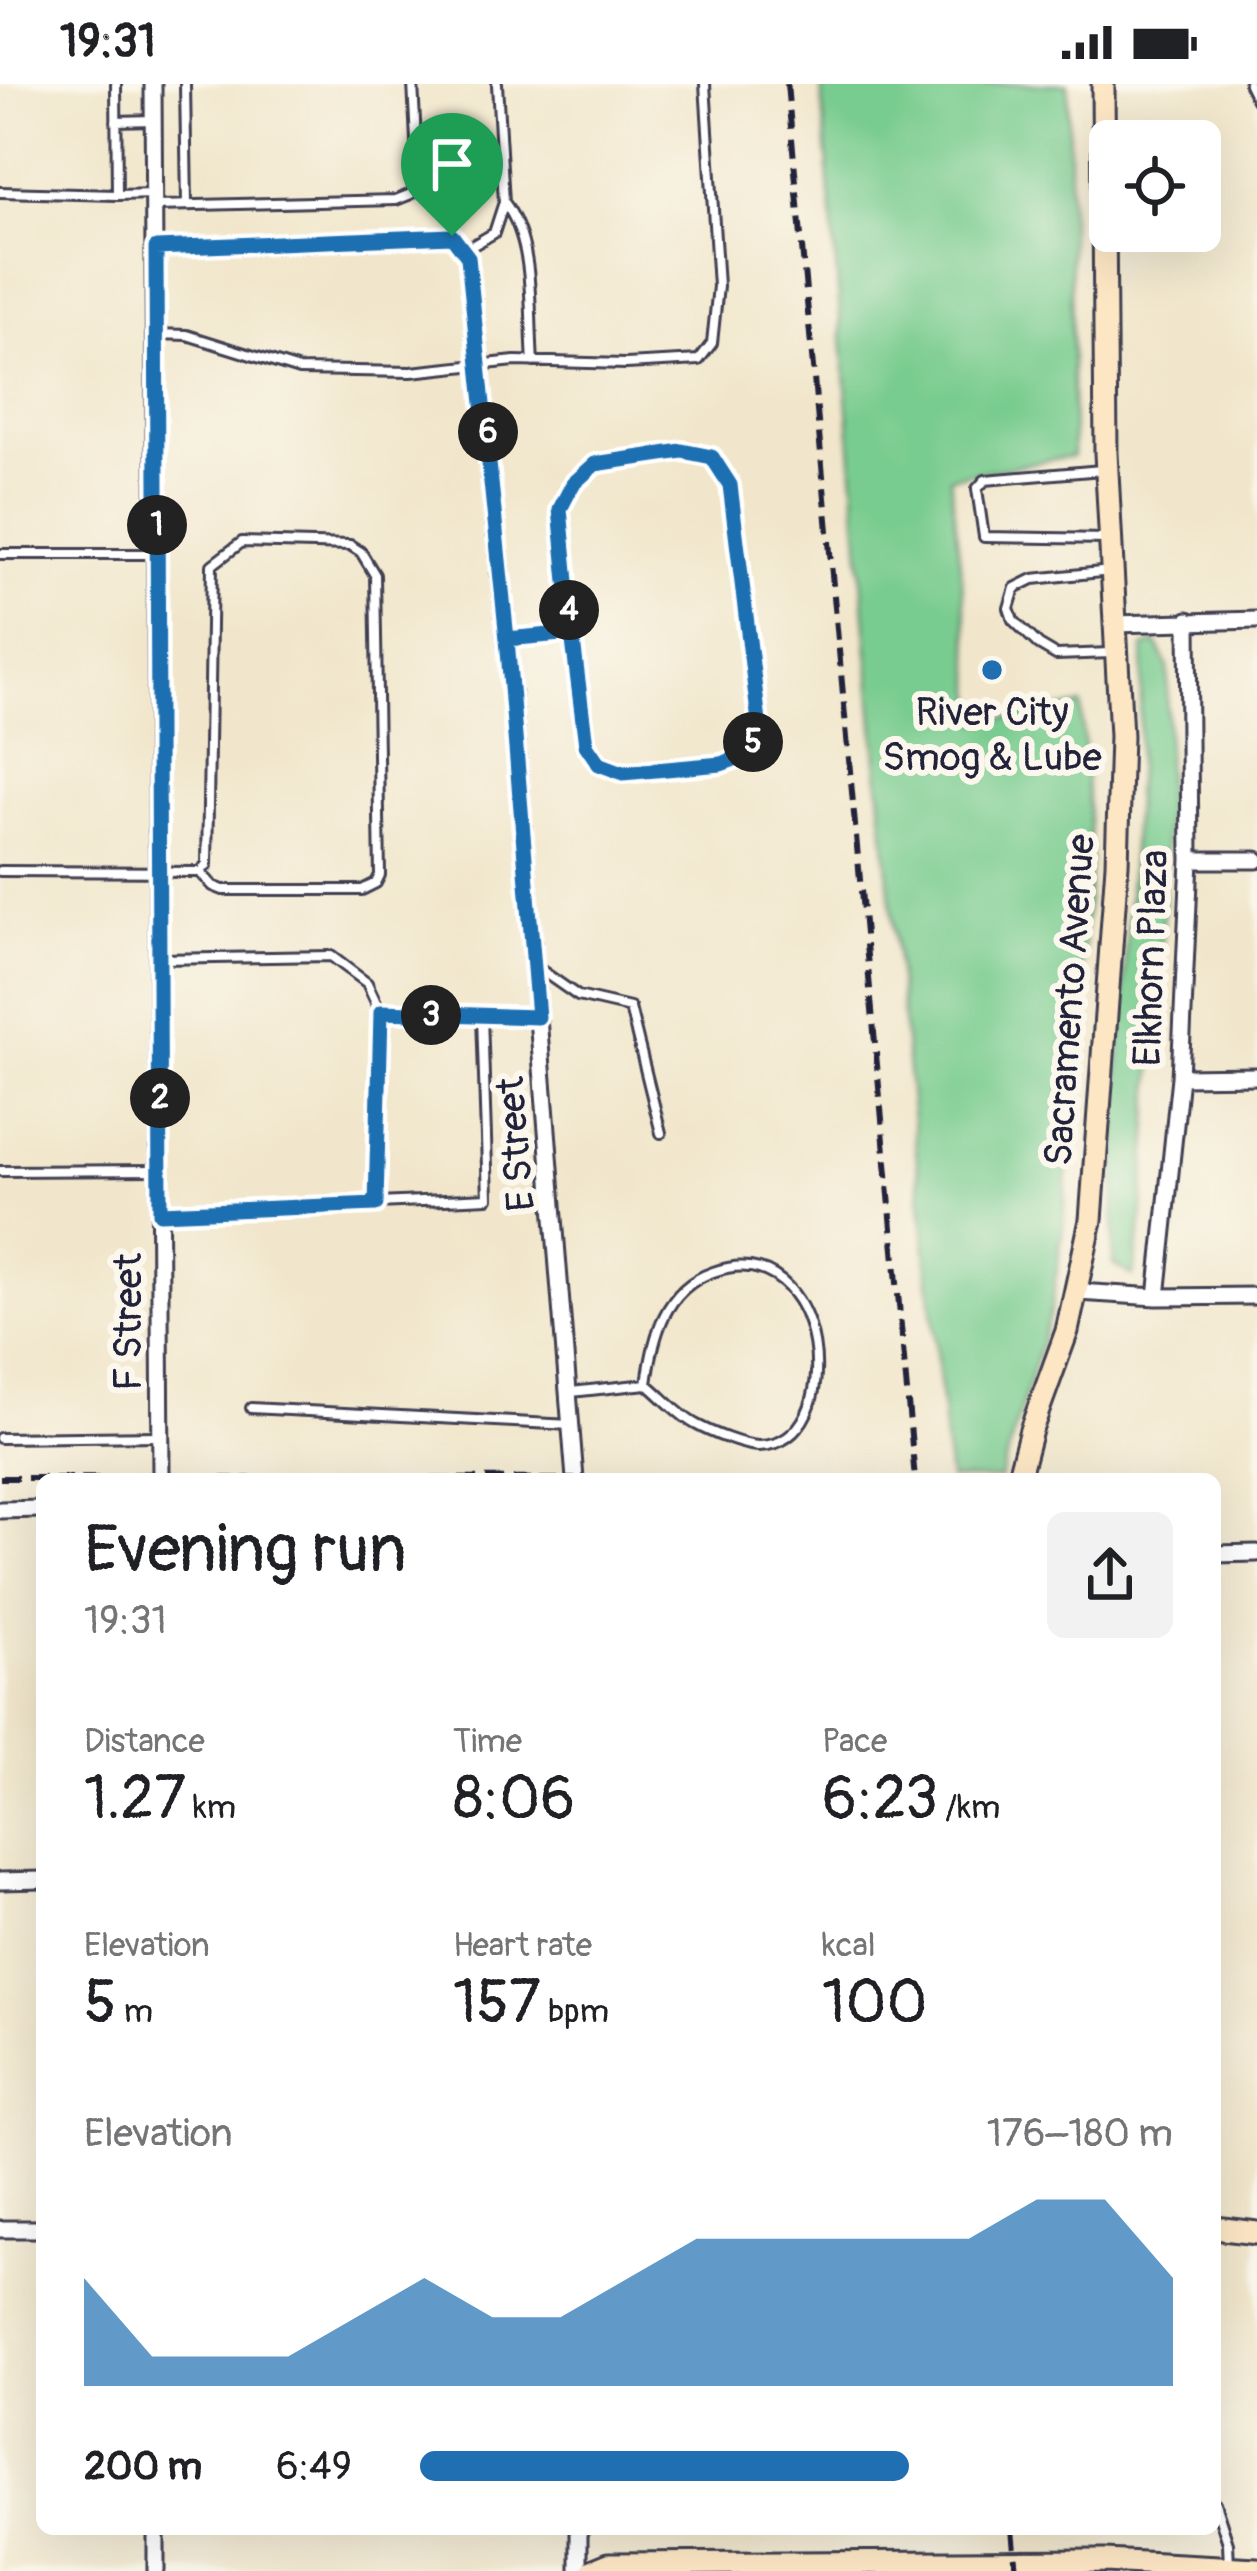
<!DOCTYPE html>
<html lang="en">
<head>
<meta charset="utf-8">
<style>
	:root { --surface:#fff; --page:#f2f2f2; --text:#202124; --muted:#757577; --accent:#1f6fb2 }
	body { margin:0; font-family:Pangolin,sans-serif; background:var(--page); color:var(--text); height:100vh; display:flex; flex-direction:column; font-size:45px; white-space:nowrap }
	* { box-sizing:border-box; margin:0 }
	p { font-size:39px; color:var(--muted) }
	.icon { flex:none; width:66px; height:66px; fill:none; stroke:currentColor; stroke-width:2; stroke-linecap:round; stroke-linejoin:round }
	.map { position:relative; flex:1; overflow:hidden }
	.drawer { position:absolute; left:36px; top:1389px; width:1185px; height:1062px; display:flex; flex-direction:column; background:var(--surface); border-radius:18px; box-shadow:0 12px 48px #0002 }
	.drawer>* { flex:none }
	.tools { position:absolute; left:1089px; top:36px; display:grid; gap:24px }
	.tools a { display:grid; place-items:center; width:132px; height:132px; border-radius:18px; background:var(--surface); box-shadow:0 12px 48px #0002; font-size:60px }
	.pin { position:absolute; display:grid; place-items:center; width:102px; height:102px; color:#fff; margin:-123px -51px; border-radius:50% 50% 50% 0; rotate:-45deg; box-shadow:0 0 12px #0007 }
	.pin .icon { rotate:45deg }
	.km { position:absolute; width:60px; height:60px; margin:-30px; border-radius:50%; background:#222; color:#fff; font-size:33px; line-height:60px; text-align:center }
	.round { display:grid; place-items:center; flex:none; width:126px; height:126px; border-radius:18px; background:var(--page) }
	.overview { display:flex; align-items:center; justify-content:space-between; height:204px; padding:0 48px }
	h1 { font-size:66px; font-weight:600; line-height:90px }
	.figures { display:grid; grid-template-columns:repeat(3,1fr); gap:18px; height:204px; padding:12px 48px }
	.figures div { display:grid; align-content:center }
	.figures b { font-size:60px; font-weight:600 }
	.figures small { font-size:33px; font-weight:400 }
	.figures p { font-size:33px }
	.chart { height:336px; padding:24px 48px }
	.chart p { display:flex; justify-content:space-between }
	.chart svg { width:100%; height:216px; margin-top:12px; fill:var(--accent); opacity:.7 }
	ul { padding:0 48px; list-style:none; font-size:39px }
	li { display:grid; grid-template-columns:192px 144px 1fr; align-items:center; height:90px }
	li i { height:30px; border-radius:15px; background:var(--accent) }
	.status { display:flex; justify-content:space-between; align-items:center; height:84px; padding:0 60px; background:var(--surface); direction:ltr }
	.status svg { height:33px; fill:currentColor }
	.map>svg:first-child { display:block }
	.green { fill:#79cc8f; stroke:#4e7765; stroke-width:3 }
	.lines { fill:none; stroke-linecap:round; stroke-linejoin:round }
	.service-casing { stroke:#413f51; stroke-width:14 }
	.minor-casing { stroke:#413f51; stroke-width:21 }
	.secondary-casing { stroke:#413f51; stroke-width:27 }
	.service { stroke:#fff; stroke-width:8 }
	.minor { stroke:#fff; stroke-width:15 }
	.secondary { stroke:#fce6c4; stroke-width:21 }
	.rail { stroke:#22223b; stroke-width:6; stroke-dasharray:18 9; stroke-linecap:butt }
	.route-casing { stroke:#fff; stroke-width:24 }
	.route { stroke:#1f6fb2; stroke-width:15 }
	.poi-dot { fill:#1f6fb2; stroke:#fbf7ec; stroke-width:4.5 }
	.labels { text-anchor:middle; dominant-baseline:central; stroke-width:12; stroke-linejoin:round; paint-order:stroke }
	.poi-label { font-size:39px; fill:#22223b; stroke:#fbf7ec }
	.street-label { font-size:39px; fill:#22223b; stroke:#fbf7ec }
</style>
</head>
<body>
<div class="status"><b>19:31</b><svg viewBox="0 0 49 12"><path d="M0 12V9h3v3zM5 12V6h3v6zM10 12V3h3v9zM15 12V0h3v12zM26 1h20v11H26zM47 4h2v5h-2z"/></svg></div>
<div class="map">
<svg width="1257" height="2487" viewBox="0 0 1257 2487">
	<rect width="100%" height="100%" fill="#fbf7ec"/>
	<filter id="ink" filterUnits="userSpaceOnUse"><feTurbulence type="fractalNoise" baseFrequency=".00833" numOctaves="2"/><feDisplacementMap in="SourceGraphic" scale="24" xChannelSelector="R" yChannelSelector="G"/><feConvolveMatrix kernelMatrix="1 2 1 2 8 2 1 2 1" color-interpolation-filters="sRGB"/></filter>
	<filter id="wash" filterUnits="userSpaceOnUse"><feTurbulence type="fractalNoise" baseFrequency=".004" numOctaves="4" result="noise"/><feDisplacementMap in="SourceGraphic" scale="48" xChannelSelector="R" yChannelSelector="G"/><feGaussianBlur stdDeviation="2.7" result="paint"/><feColorMatrix in="noise" values="0 0 0 0 0 0 0 0 0 0 0 0 0 0 0 0 0 1.4 0 .05"/><feComposite in="paint" operator="in"/></filter>
	<g filter="url(#wash)">
		<rect width="100%" height="100%" fill="#f1e6cb"/>
		<path class="green" d="M821 0H1068L1073 372 950 393 978 639 1081 621 1091 766 1063 1144 1051 1226 1000 1395H949L878 688Z
			M1156 558 1168 583 1164 824 1142 1138 1133 1192 1113 1180 1118 1002 1144 563Z"/>
	</g>
	<g filter="url(#ink)">
		<g class="lines">
			<defs>
				<path id="service" d="M116 0 117 111 155 110
					M185 0 187 121
					M1249 0 1257 16
					M116 37 153 36
					M0 108 117 111
					M504 118C536 159 529 228 533 278
					M156 122 396 116 411 110 418 93 413 0
					M465 166 494 149 504 118 497 0
					M157 250 187 251 299 286 411 288 515 277 626 280 699 276 712 259 718 202 705 0
					M1102 386 985 396 977 405 984 453 1109 455
					M0 470H154
					M509 555 571 549 586 661 599 680 623 689 721 680 746 671 760 646 731 401 712 373 682 366 595 380 573 400 560 425 571 549
					M1111 569 1056 571 1039 561 1013 536 1009 524 1015 504 1033 495 1111 487
					M0 787 200 788 207 781 212 481 242 458 350 461 361 468 375 491 380 791 376 799 362 806H223L213 802 200 788
					M161 875 331 872 367 899 381 929 538 933
					M535 882 578 912 630 924 661 1049
					M0 1087 158 1086
					M376 1119 381 929
					M162 1129 488 1114 482 932
					M571 1308 647 1300C663 1313 679 1332 697 1341 712 1349 742 1361 758 1362 851 1363 830 1146 713 1188 664 1205 653 1253 647 1300
					M251 1324 571 1341
					M0 1354 160 1352
					M1215 2419 1228 2459 1229 2481"/>
				<path id="minor" d="M153 0 161 1395
					M156 164 452 152 468 173 512 610 575 1395
					M1115 540 1257 536
					M1190 776H1257
					M1180 993 1257 992
					M1078 1208 1157 1213 1257 1212
					M1157 1213 1180 993 1190 776 1188 536
					M0 1426 42 1425
					M1215 1470 1257 1469
					M0 1797 42 1796
					M0 2145H42
					M156 2445V2487
					M579 2445V2487"/>
				<path id="secondary" d="M1018 1395 1031 1346 1067 1247 1091 1136 1117 780 1121 652 1106 369 1103 0
					M1215 2144 1257 2149
					M592 2487 609 2480 1105 2477 1257 2485"/>
			</defs>
			<use href="#service" class="service-casing"/>
			<use href="#minor" class="minor-casing"/>
			<use href="#secondary" class="secondary-casing"/>
			<use href="#service" class="service"/>
			<use href="#minor" class="minor"/>
			<use href="#secondary" class="secondary"/>
			<path class="rail" d="M787 0 915 1395
				M0 1394 617 1395
				M1012 2445 1016 2487"/>
		</g>
	</g>
	<g class="lines" filter="url(#ink)">
		<defs>
			<path id="route" d="M452 152 156 164 160 1129 376 1120 381 928 538 933 507 555 572 549 560 425 573 400 595 380 682 367 712 373 730 401 760 646 746 671 721 680 623 689 599 680 586 661 572 549 507 555 468 173 452 152"/>
		</defs>
		<use href="#route" class="route-casing"/>
		<use href="#route" class="route"/>
	</g>
	<circle class="poi-dot" cx="992" cy="586" r="12"/>
	<g class="labels">
		<g class="poi-label">
			<text x="992" y="628">River City<tspan x="992" dy="45">Smog &amp; Lube</tspan></text>
		</g>
		<g class="street-label">
			<text transform="translate(1151 874) rotate(-88)">Elkhorn Plaza</text>
			<text transform="translate(1070 916) rotate(-86)">Sacramento Avenue</text>
			<text transform="translate(516 1060) rotate(-95)">E Street</text>
			<text transform="translate(128 1238) rotate(-90)">F Street</text>
		</g>
	</g>
</svg>
<div class="tools">
<a><svg class="icon" aria-label="locate" viewBox="0 0 24 24"><circle cx="12" cy="12" r="6"/><path d="M12 2v4M12 18v4M2 12h4M18 12h4"/></svg></a>
</div>
<div class="pin" style="left:452px;top:152px;background:#1e9e55"><svg class="icon" aria-label="arrive" viewBox="0 0 24 24"><path d="M6 21V4h12l-3 4 3 4H6"/></svg></div>
<b class="km" style="left:157px;top:441px">1</b>
<b class="km" style="left:160px;top:1014px">2</b>
<b class="km" style="left:431px;top:931px">3</b>
<b class="km" style="left:569px;top:526px">4</b>
<b class="km" style="left:753px;top:658px">5</b>
<b class="km" style="left:488px;top:348px">6</b>
<section class="drawer">
<div class="overview"><div><h1>Evening run</h1><p>19:31</p></div><a class="round"><svg class="icon" aria-label="share" viewBox="0 0 24 24"><path d="M12 15V3M7 8l5-5 5 5M5 13v7h14v-7"/></svg></a></div>
<div class="figures">
<div><p>Distance</p><b>1.27<small> km</small></b></div>
<div><p>Time</p><b>8:06</b></div>
<div><p>Pace</p><b>6:23<small> /km</small></b></div>
</div>
<div class="figures">
<div><p>Elevation</p><b>5<small> m</small></b></div>
<div><p>Heart rate</p><b>157<small> bpm</small></b></div>
<div><p>kcal</p><b>100</b></div>
</div>
<div class="chart"><p><span>Elevation</span>176–180 m</p>
<svg viewBox="0 0 160 44" preserveAspectRatio="none"><path d="M0 44V22L10 38L20 38L30 38L40 30L50 22L60 30L70 30L80 22L90 14L100 14L110 14L120 14L130 14L140 6L150 6L160 22V44z"/></svg>
</div>
<ul>
<li><b>200 m</b>6:49<i style="width:65%"></i></li>
</ul>
</section>
</div>
</body>
</html>
